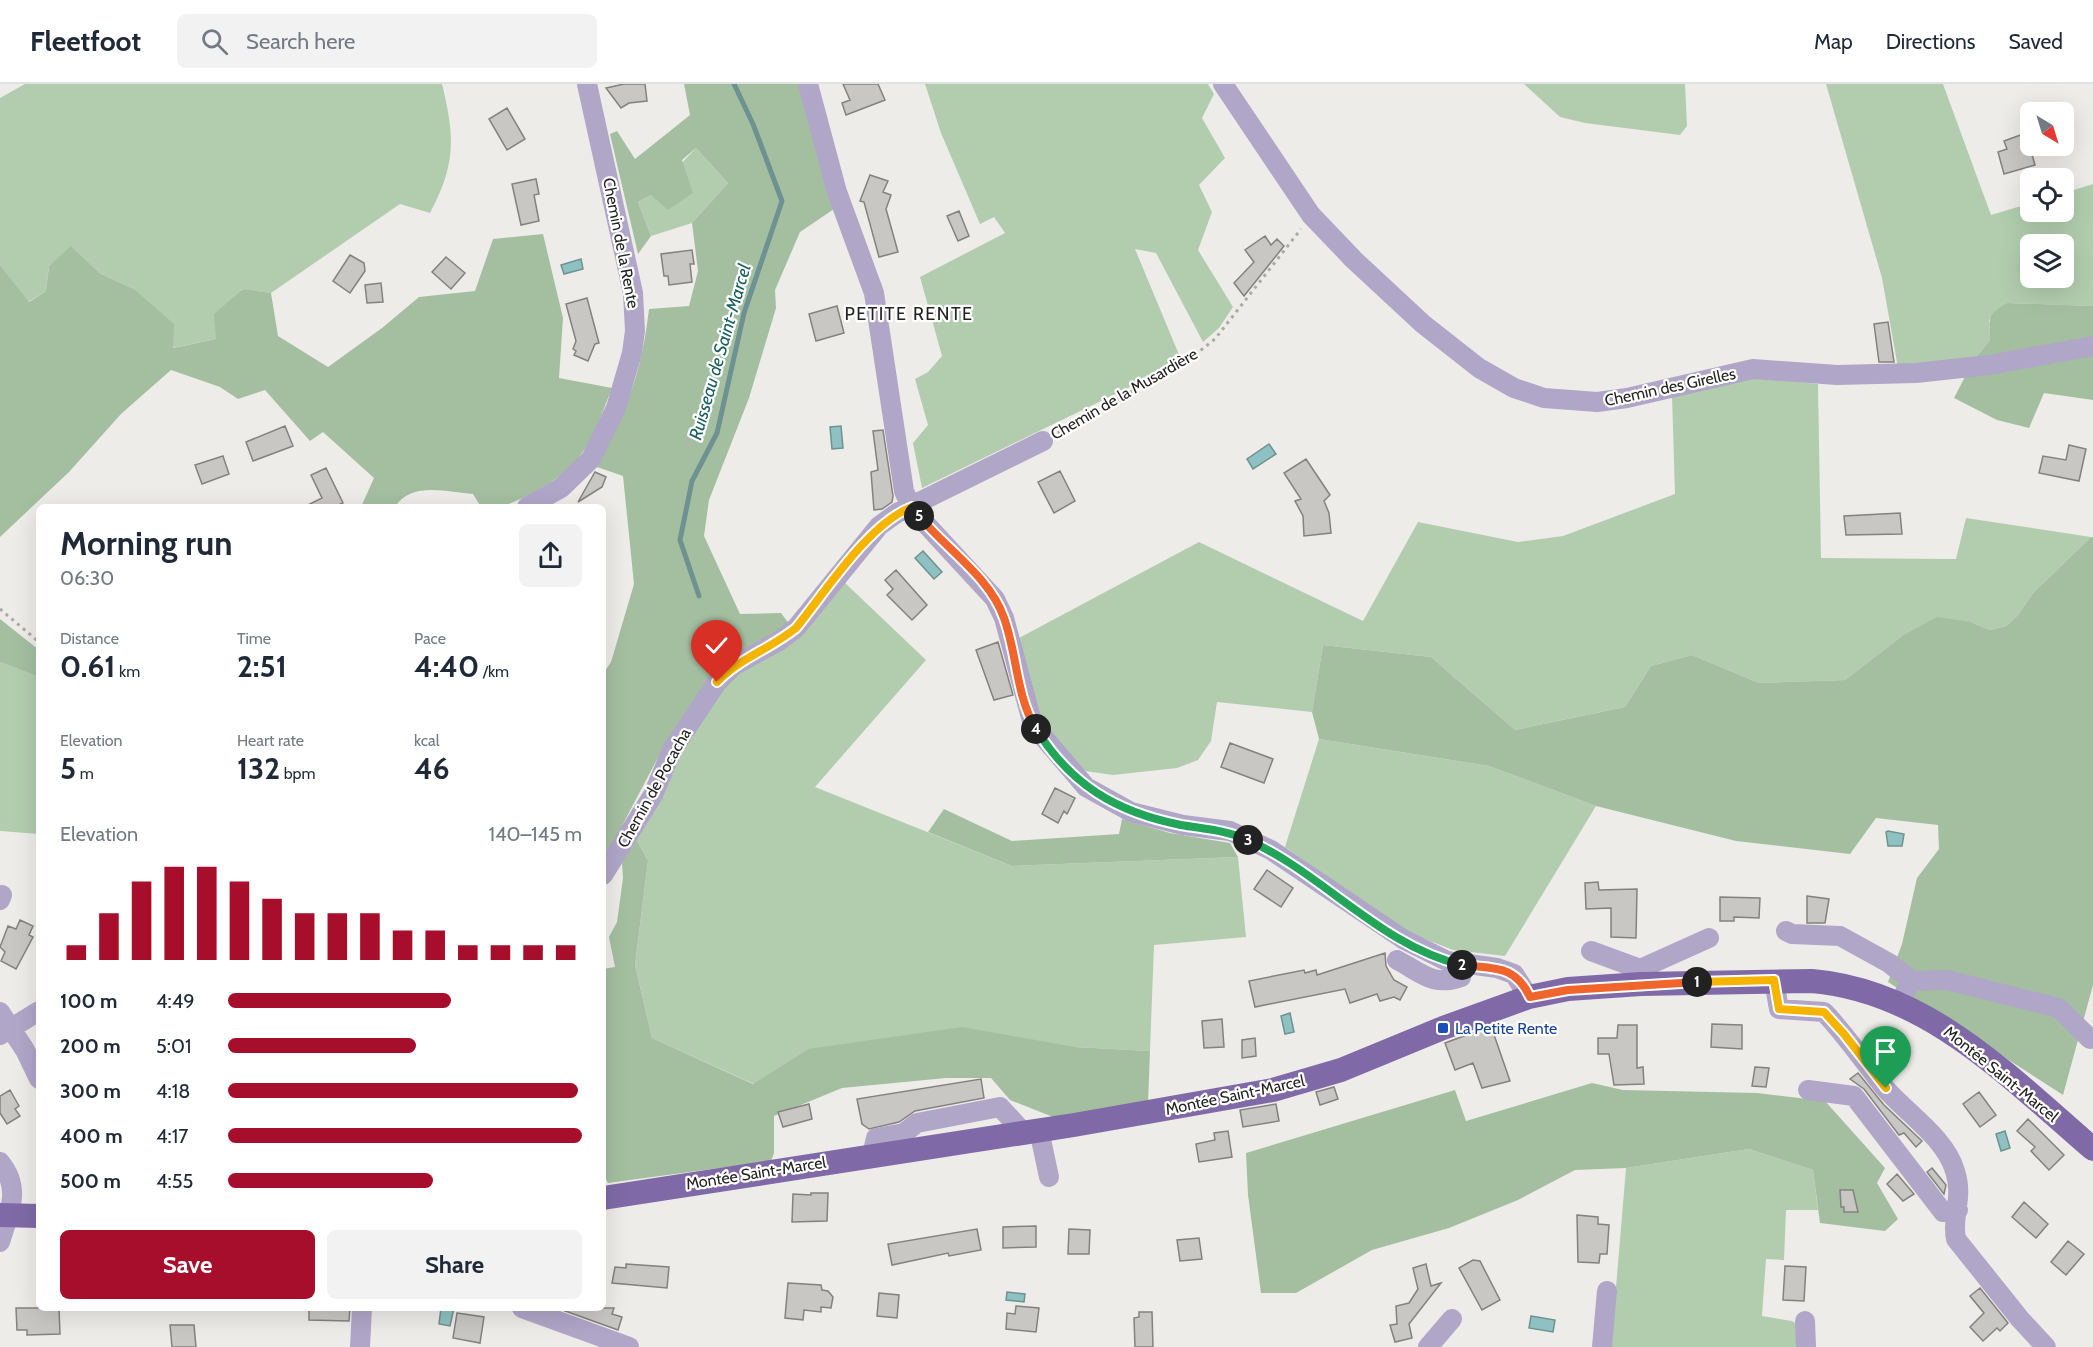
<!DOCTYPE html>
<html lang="en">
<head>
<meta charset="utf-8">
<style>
	:root { --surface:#fff; --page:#f2f2f3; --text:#1f2937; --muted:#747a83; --line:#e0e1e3; --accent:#a70e2b }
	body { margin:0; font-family:Cabin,sans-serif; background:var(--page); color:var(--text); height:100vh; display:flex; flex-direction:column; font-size:22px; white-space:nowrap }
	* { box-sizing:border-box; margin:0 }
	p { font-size:20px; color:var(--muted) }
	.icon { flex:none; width:33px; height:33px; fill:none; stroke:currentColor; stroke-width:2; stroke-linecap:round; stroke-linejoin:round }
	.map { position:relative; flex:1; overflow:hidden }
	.side { position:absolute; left:36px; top:420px; width:570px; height:807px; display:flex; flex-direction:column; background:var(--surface); border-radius:9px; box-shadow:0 6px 24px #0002 }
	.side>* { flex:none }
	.needle { width:39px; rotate:142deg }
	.fabs { position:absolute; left:2020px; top:18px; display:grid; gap:12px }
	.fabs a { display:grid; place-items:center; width:54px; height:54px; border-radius:9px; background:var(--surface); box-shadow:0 6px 24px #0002; font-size:30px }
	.pin { position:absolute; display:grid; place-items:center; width:51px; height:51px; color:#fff; margin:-62px -26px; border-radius:50% 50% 50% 0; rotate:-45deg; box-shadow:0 0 6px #0007 }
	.pin .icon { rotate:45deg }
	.km { position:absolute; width:30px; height:30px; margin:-15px; border-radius:50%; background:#222; color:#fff; font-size:16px; line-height:30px; text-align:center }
	.round { display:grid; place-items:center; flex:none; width:63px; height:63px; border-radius:9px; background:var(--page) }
	.summary { display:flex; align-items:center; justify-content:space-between; height:102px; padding:0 24px }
	h1 { font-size:33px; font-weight:800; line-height:45px }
	.metrics { display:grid; grid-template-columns:repeat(3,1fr); gap:9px; height:102px; padding:6px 24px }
	.metrics div { display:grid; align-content:center }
	.metrics b { font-size:30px; font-weight:800 }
	.metrics small { font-size:16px; font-weight:400 }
	.metrics p { font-size:16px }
	.chart { height:168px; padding:12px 24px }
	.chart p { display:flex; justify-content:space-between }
	.chart svg { width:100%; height:108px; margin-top:6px; stroke:var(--accent); stroke-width:6 }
	.button { display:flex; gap:12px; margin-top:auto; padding:12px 24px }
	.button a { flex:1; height:69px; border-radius:9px; background:var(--accent); color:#fff; font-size:24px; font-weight:800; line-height:69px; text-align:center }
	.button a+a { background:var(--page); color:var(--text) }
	ul { padding:0 24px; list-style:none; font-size:20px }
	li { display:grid; grid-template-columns:96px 72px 1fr; align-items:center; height:45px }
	li i { height:15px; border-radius:8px; background:var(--accent) }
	header { display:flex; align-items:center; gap:36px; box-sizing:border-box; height:84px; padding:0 30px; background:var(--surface); border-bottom:2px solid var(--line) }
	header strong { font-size:28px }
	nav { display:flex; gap:33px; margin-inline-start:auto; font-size:21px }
	.search { width:420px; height:54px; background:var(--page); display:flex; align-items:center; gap:15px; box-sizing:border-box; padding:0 21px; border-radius:9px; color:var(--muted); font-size:22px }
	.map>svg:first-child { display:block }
	.green { fill:#b2cdae; fill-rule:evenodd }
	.forest { fill:#a4bfa0 }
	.water { fill:#8ec1c1; stroke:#6e9291; stroke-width:1.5 }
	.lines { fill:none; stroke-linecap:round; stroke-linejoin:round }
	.stream { stroke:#6e9291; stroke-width:5 }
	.building { fill:#c9c7c4; stroke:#83827e; stroke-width:1.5 }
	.path { stroke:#aba9a6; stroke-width:3; stroke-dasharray:3 4.5; stroke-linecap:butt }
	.minor { stroke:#b0a6c8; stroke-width:20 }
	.major { stroke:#7f6aa7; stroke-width:24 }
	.split-1-casing { stroke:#fff; stroke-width:12 }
	.split-2-casing { stroke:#fff; stroke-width:12 }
	.split-3-casing { stroke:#fff; stroke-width:12 }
	.split-4-casing { stroke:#fff; stroke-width:12 }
	.split-5-casing { stroke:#fff; stroke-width:12 }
	.split-6-casing { stroke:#fff; stroke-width:12 }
	.split-1 { stroke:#f5b400; stroke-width:8 }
	.split-2 { stroke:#f0652b; stroke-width:8 }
	.split-3 { stroke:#22a559; stroke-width:8 }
	.split-4 { stroke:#22a559; stroke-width:8 }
	.split-5 { stroke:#f0652b; stroke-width:8 }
	.split-6 { stroke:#f5b400; stroke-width:8 }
	.transit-dot { fill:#1a4fb4; stroke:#fff; stroke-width:2 }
	.labels { text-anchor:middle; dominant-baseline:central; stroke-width:4.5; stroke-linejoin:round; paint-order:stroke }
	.street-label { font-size:16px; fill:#242322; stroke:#fff }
	.transit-label { font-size:16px; fill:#164399; stroke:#fff; text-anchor:start }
	.neighbourhood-label { font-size:18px; letter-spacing:1.5px; fill:#242322; stroke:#fff }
	.water-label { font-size:18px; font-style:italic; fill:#1c6061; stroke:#fff }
</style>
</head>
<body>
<header>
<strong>Fleetfoot</strong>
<div class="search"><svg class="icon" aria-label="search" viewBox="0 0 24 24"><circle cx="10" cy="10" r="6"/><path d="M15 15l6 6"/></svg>Search here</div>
<nav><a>Map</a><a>Directions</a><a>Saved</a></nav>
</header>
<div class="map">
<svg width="2093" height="1263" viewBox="0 0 2093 1263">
	<rect width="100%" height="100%" fill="#eeece8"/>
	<path class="green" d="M25 0H442C455 53 456 80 430 129L400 120 271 209 242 205 216 255 172 264 134 205 101 190 72 163 49 182 46 207 28 218 0 181V14Z
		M925 0H1208L1214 10 1202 34 1225 74 1199 101 1212 128 1198 166 1233 223 1219 244 1203 258 1156 169 1135 165 1180 273 1138 299 922 404 913 359 928 341 915 295 928 288 942 272 920 193 1005 149 994 133 980 140 941 49Z
		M1524 0H1685L1687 42 1680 51 1585 39 1560 33Z
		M1826 0H1943L1991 131 2031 119V128H2064V109L2093 100V222L2007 219 1989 236 1990 256 1973 277 1898 284 1882 194ZM2031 160H2064V194H2031Z
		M696 64 728 99 692 139 651 152 638 118 651 111Z
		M1737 295H1771L1818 300 1821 474 1956 475 1966 434 2091 453 2033 509 2018 531 2006 542 1990 546 1971 538 1902 552 1845 596 1759 599 1692 571 1651 582 1625 623 1515 646 1431 573 1323 561 1312 628 1217 618 1211 657 1198 676 1177 684 1113 691 1078 686 1037 633 1019 554 1199 458 1363 537 1418 438 1518 458 1563 452 1675 410 1672 312Z
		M843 497 926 576 815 703 1012 782 1238 773 1246 853 1154 861 1150 967 1075 963 808 965 754 1000 652 954 635 881 648 777 636 755 670 683 719 606Z
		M0 578 39 593V750L0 747Z
		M1319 655 1489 682 1596 722 1505 872 1453 866 1402 846 1285 763Z
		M1749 1065 1813 1086 1818 1126H1786L1784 1176 1766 1175 1762 1232 1792 1237 1801 1243V1263H1611L1626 1084Z"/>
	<path class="forest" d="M684 0H805L834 125 800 148 775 206 776 224 749 314 709 416 704 452 740 530 781 529 790 541 662 666 603 778V590L611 578 634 500 623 392 594 382C628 325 641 291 649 225L689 222 698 187 692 139 728 99 696 64 682 76 693 109 668 126 651 111 638 118 651 152 638 170 610 50 617 47 635 75 690 31Z
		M543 150 563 234 559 294 612 304C592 355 585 382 534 408 511 420 506 423 481 423L473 410C447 408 411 397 395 423H361L374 394 323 348 310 357 265 306 238 315 220 303 171 286 121 330 69 388 0 453V181L29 218 46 207 49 182 71 162 101 190 134 205 174 240 173 264 216 255 214 230 243 205 271 209 278 252 328 283 382 244 419 213 475 207 493 155Z
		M2007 219 2093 222V316L2044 309 2029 344 1997 336 1954 314 1973 277 1990 256C1989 234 1987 231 2007 219Z
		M2091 453H2093V901L2063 1011 1888 898 1902 860 1917 794 1939 765 1938 741 1876 734 1850 770 1736 757 1596 722 1489 682 1319 655 1312 628 1323 561 1431 573 1515 646 1625 623 1651 582 1692 571 1759 599 1845 596 1902 552 1937 533 1971 538 1990 546 2006 542 2018 531 2033 509Z
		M0 535 39 566V593L0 578Z
		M944 725 1012 757 1119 750 1122 735 1170 749 1230 759 1238 773 1012 782 928 748Z
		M636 755 648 777 635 881 652 954 753 1000 808 965 962 943 1075 963 1150 967 1148 1019 1053 1033 1010 1016 991 994H946L842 1004 774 1032V1069L771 1077 608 1099 603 1089V885L615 883 609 853 617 838 623 794 622 779Z
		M1592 999 1623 1006 1757 1009 1825 1017 1885 1084 1877 1099 1898 1135 1885 1147 1820 1139 1813 1086 1749 1065 1626 1084 1575 1086 1518 1116 1449 1144 1372 1166 1296 1209H1261L1248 1111 1246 1069 1455 1006 1466 1037Z"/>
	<path class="water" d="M581 175 583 185 564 190 561 181Z
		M841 342 843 364 832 365 830 343Z
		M1269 360 1276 370 1253 385 1247 375Z
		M923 467 942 488 934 495 915 474Z
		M1888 747 1904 750 1902 762H1888L1886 748Z
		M1290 929 1294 948 1285 950 1281 932Z
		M2005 1047 2010 1064 2001 1067 1996 1050Z
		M1007 1208 1025 1210 1024 1218 1006 1216Z
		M441 1224H454L450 1242 439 1240Z
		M1531 1232 1555 1236 1553 1248 1529 1244Z"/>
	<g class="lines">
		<path class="stream" d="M699 512 680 456 692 397 717 349 744 229 782 117 753 40 734 0"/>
	</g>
	<path class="building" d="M624 0H645L647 17 629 19 621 24 606 4Z
		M843 0H878L885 16 846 31 842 19 850 16Z
		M507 24 525 55 507 66 489 35Z
		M2026 49 2035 81 2004 90 1998 68 2007 65 2004 57Z
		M870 91 888 97 883 108 891 111 886 125 898 168 879 173 864 118 860 117Z
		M536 95 539 110 534 111 539 137 521 141 512 100Z
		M959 127 969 152 958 157 947 132Z
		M1265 152 1271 161 1277 155 1284 162 1244 212 1234 199 1254 178 1245 166Z
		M692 166 694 180H690L692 198 669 201 668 192H664L661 170Z
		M350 171 364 179 365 187 350 209 333 197Z
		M446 173 465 189 451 205 432 188Z
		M381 199 383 218 367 219 365 201Z
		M587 214 599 259 595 260 588 277 574 271 576 267 573 265 576 257 566 220Z
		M837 222 844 249 816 257 809 230Z
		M1888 238 1894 278H1879L1874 240Z
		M285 342 293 362 253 377 246 358Z
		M883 346 893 412 892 418 882 425 874 426 871 388 878 386 873 347Z
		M2069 361 2086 365 2079 397 2039 389 2043 372 2066 376Z
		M223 372 229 390 202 400 195 381Z
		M1306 375 1330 411 1324 417 1329 429 1331 449 1304 452 1303 432 1295 417 1301 415 1284 389Z
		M326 384 343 419 334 423H304L322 414 311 391Z
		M1060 387 1075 417 1054 429 1038 398Z
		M595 388 606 393 602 403 578 418Z
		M1900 429 1902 450 1846 451 1844 432Z
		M896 486 927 521 912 536 887 511 893 505 885 496Z
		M998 558 1013 611 994 616 976 566Z
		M1230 659 1273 675 1264 699 1221 683Z
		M1055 704 1075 714 1067 730 1064 727 1058 739 1042 730Z
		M1267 786 1293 804 1281 823 1254 805Z
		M1598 798 1599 806 1637 805 1636 854 1611 853V824L1586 825 1585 799Z
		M1807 812 1829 815 1825 839H1807Z
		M1720 813 1760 814 1759 834 1734 833V837H1720Z
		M20 836 33 842 29 851 33 853 16 885 1 877 5 868 0 863 8 842 16 845Z
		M1385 869 1386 882 1394 896 1407 903 1400 916 1394 913 1380 917 1377 910 1350 919 1345 905 1255 923 1249 897 1304 886 1305 889 1316 886 1317 891Z
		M1222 935 1224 963 1204 964 1202 937Z
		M1712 940 1742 941V965L1711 963Z
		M1618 941H1637V984L1643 983 1644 1000 1614 1001 1609 970H1598V954H1617Z
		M1491 942 1510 997 1482 1004 1473 979 1455 986 1445 959Z
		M1255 954 1256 972 1242 974V956Z
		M1755 983 1769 984 1766 1003 1752 1002Z
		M1858 989 1884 1021 1922 1057 1916 1063 1904 1049 1899 1051 1864 1005 1850 995Z
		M981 995 984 1014 915 1027 899 1038 869 1045 862 1040 857 1015Z
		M1334 1003 1338 1015 1320 1021 1316 1008Z
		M10 1006 19 1022 15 1025 20 1032 7 1040 0 1029V1012Z
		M1979 1008 1996 1031 1980 1043 1963 1020Z
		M809 1020 812 1035 783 1043 778 1028Z
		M1276 1020 1279 1037 1243 1043 1240 1026Z
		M2028 1035 2064 1071 2049 1086 2031 1067 2035 1063 2017 1047Z
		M1228 1047 1232 1073 1199 1078 1196 1060 1215 1056 1214 1049Z
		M1932 1084 1946 1101 1944 1110 1927 1088Z
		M1897 1090 1914 1110 1903 1117 1887 1100Z
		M1840 1106H1853L1858 1128H1844V1123H1841Z
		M811 1109H828L827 1137 792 1138 793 1110 811 1111Z
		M2024 1118 2048 1140 2036 1154 2012 1133Z
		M1577 1131 1598 1133V1140L1609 1141 1607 1170H1600L1599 1179 1578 1178Z
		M1036 1142V1163L1003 1164V1143Z
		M977 1145 981 1166 949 1172 948 1169 892 1181 888 1160Z
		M1069 1145 1090 1146 1089 1170H1068Z
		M1199 1154 1202 1175 1180 1177 1177 1156Z
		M2068 1157 2084 1170 2066 1191 2051 1178Z
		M1473 1176 1480 1177 1500 1216 1482 1226 1459 1184Z
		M626 1180 669 1183 667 1204 612 1199 615 1183 626 1184Z
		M1426 1180 1431 1202 1441 1199 1409 1240 1412 1254 1395 1258 1390 1241 1397 1240 1396 1222 1409 1219 1418 1205 1413 1184Z
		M1785 1182 1806 1183 1804 1217 1783 1216Z
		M788 1199 821 1201 822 1206 828 1207 833 1213 831 1224 821 1223V1228L804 1226 803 1236 785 1234Z
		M1980 1204 2008 1239 2000 1247 1997 1244 1983 1257 1970 1243 1984 1229 1970 1212Z
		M879 1209 899 1211 897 1234 877 1232Z
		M1016 1222 1039 1224 1036 1248 1006 1245 1007 1229 1015 1230Z
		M16 1224H59L60 1250 27 1251V1246H17Z
		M309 1224H350L349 1237 309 1236Z
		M557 1224H614L612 1230 622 1233 618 1246Z
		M1139 1228H1152L1153 1263H1135L1134 1234 1139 1233Z
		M457 1229 484 1233 480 1259 453 1254Z
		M170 1241H194L196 1263H172Z"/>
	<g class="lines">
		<path class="path" d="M1058 349 1191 274 1215 255 1301 145
			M0 525 39 558"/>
		<path class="minor" d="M808 0 837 108 874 209 904 407 911 423 924 438 995 515 1004 534 1033 641 1086 703 1131 728 1183 741 1230 747 1271 766 1403 855 1447 877 1497 884 1514 890 1529 913
			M1223 0 1311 131 1354 176 1423 240 1479 284 1514 304 1544 314 1597 318 1627 314 1753 285 1837 291 1916 289 1989 281 2093 262
			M527 423 561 404 591 375 616 324 632 269 635 247 633 209 587 0
			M603 791 653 711 672 666 717 598 733 582 779 557 796 544 879 442 897 429 1043 357
			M0 816 2 811
			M1786 847 1792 850 1840 852 1889 879 1912 897 1905 908
			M1591 867 1640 885
			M1397 876C1422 889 1433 903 1461 893L1464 881
			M1774 896 1779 925 1824 928C1846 951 1864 978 1884 1003 1906 1029 1945 1053 1955 1087 1964 1115 1951 1131 1956 1155L2020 1235 2046 1263
			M1912 897 1947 896 2059 924 2090 955
			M1641 900 1640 885 1709 854
			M0 928 25 966 39 995
			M0 951 39 927
			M1808 1006 1854 1012 1943 1128 1958 1126
			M1039 1046 1049 1093
			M872 1071 876 1054 904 1049 917 1039 1000 1023 1023 1048
			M0 1078C22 1105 9 1128 0 1158
			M522 1224 629 1263
			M1805 1237 1806 1263
			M360 1263 362 1224
			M1428 1263 1452 1235
			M1602 1263 1607 1207"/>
		<path class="major" d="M603 1114 1074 1041 1273 1006 1341 986 1443 944 1529 913 1568 905 1641 900 1812 897C1928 907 2010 994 2093 1065
			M0 1131 39 1132"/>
	</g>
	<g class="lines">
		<defs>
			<path id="split-1" d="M1697 898 1774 896 1779 925 1824 928 1844 950 1886 1004"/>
			<path id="split-2" d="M1462 881C1493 885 1515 880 1530 913L1568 906 1697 898"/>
			<path id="split-3" d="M1248 756C1322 789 1381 862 1462 881"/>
			<path id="split-4" d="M1036 645C1071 701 1116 728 1181 741 1204 745 1226 746 1248 756"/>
			<path id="split-5" d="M919 432C946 465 990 493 1004 534 1017 569 1016 612 1036 645"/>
			<path id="split-6" d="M717 598C740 574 770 565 796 544 826 507 869 439 912 423L919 432"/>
		</defs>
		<use href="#split-1" class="split-1-casing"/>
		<use href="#split-2" class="split-2-casing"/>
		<use href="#split-3" class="split-3-casing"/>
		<use href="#split-4" class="split-4-casing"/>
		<use href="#split-5" class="split-5-casing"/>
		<use href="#split-6" class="split-6-casing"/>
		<use href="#split-1" class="split-1"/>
		<use href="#split-2" class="split-2"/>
		<use href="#split-3" class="split-3"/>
		<use href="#split-4" class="split-4"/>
		<use href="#split-5" class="split-5"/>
		<use href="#split-6" class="split-6"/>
	</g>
	<rect class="transit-dot" x="1437" y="938" width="12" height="12" rx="3"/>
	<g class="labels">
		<g class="street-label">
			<text transform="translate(621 159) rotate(79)">Chemin de la Rente</text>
			<text transform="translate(1670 303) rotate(-12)">Chemin des Girelles</text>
			<text transform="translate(1124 310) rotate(-30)">Chemin de la Musardière</text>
			<text transform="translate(654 704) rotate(-61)">Chemin de Pocacha</text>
			<text transform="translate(2001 990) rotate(39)">Montée Saint-Marcel</text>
			<text transform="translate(1235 1011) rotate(-12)">Montée Saint-Marcel</text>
			<text transform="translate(756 1089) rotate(-9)">Montée Saint-Marcel</text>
		</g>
		<g class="transit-label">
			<text x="1455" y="944">La Petite Rente</text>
		</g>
		<g class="neighbourhood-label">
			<text x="909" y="230">PETITE RENTE</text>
		</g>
		<g class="water-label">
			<text transform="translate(720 268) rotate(-74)">Ruisseau de Saint-Marcel</text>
		</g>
	</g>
</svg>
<div class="fabs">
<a><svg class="needle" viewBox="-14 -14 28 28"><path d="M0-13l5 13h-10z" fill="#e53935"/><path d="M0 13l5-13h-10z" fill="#747a83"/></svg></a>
<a><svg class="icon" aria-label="locate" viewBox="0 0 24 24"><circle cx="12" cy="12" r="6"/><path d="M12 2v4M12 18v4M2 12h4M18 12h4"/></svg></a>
<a><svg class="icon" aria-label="layers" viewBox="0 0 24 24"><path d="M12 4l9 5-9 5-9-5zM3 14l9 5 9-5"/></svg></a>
</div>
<div class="pin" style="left:1886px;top:1004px;background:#1e9e55"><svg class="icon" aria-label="arrive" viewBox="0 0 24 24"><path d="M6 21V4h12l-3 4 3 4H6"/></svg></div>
<div class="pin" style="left:717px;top:598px;background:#d93025"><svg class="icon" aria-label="check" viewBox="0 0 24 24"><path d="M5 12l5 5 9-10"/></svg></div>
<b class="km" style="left:1697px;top:898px">1</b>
<b class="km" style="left:1462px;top:881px">2</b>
<b class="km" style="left:1248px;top:756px">3</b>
<b class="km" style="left:1036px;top:645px">4</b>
<b class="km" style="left:919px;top:432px">5</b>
<section class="side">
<div class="summary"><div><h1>Morning run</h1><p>06:30</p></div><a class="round"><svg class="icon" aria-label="share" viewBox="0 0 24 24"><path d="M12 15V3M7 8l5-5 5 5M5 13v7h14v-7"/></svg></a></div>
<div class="metrics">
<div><p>Distance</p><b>0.61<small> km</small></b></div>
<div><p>Time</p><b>2:51</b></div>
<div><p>Pace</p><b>4:40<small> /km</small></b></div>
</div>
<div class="metrics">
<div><p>Elevation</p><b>5<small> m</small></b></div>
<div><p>Heart rate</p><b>132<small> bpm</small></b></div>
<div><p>kcal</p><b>46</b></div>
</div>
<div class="chart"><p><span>Elevation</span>140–145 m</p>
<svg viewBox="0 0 160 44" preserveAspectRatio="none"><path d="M5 44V38M15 44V25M25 44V12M35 44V6M45 44V6M55 44V12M65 44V19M75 44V25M85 44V25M95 44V25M105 44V32M115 44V32M125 44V38M135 44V38M145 44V38M155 44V38"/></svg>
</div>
<ul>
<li><b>100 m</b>4:49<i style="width:63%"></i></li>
<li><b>200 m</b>5:01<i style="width:53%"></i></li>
<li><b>300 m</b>4:18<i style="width:99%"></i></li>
<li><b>400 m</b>4:17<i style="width:100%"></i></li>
<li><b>500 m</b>4:55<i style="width:58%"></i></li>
</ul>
<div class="button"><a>Save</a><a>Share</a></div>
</section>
</div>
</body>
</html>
